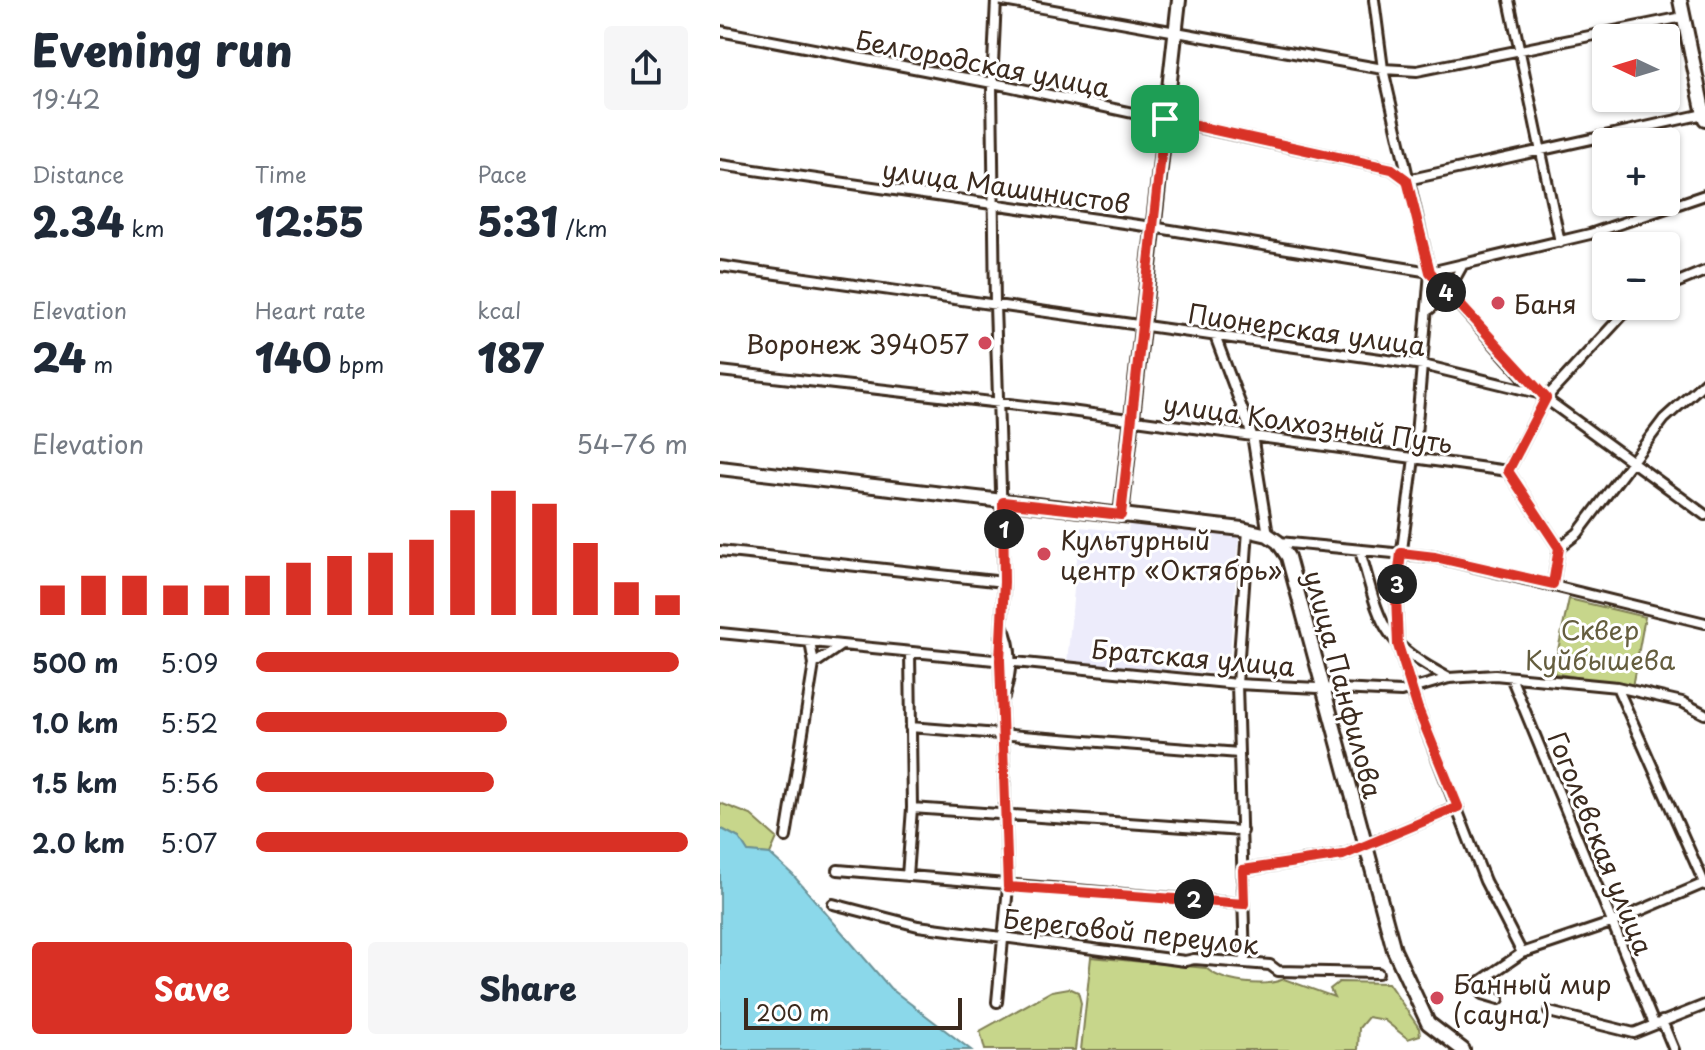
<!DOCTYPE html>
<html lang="en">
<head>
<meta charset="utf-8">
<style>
	:root { --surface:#fff; --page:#f6f6f7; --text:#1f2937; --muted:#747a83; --accent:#d93025 }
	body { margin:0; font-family:"Playpen Sans",sans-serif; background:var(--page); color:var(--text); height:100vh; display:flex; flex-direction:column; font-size:30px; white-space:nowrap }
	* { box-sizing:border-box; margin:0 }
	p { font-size:26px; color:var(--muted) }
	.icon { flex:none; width:44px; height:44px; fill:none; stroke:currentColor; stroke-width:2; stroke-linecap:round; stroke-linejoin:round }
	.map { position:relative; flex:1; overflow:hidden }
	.panel { display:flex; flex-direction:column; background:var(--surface); width:720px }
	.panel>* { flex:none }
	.needle { width:52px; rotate:274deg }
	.buttons { position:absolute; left:872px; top:24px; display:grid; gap:16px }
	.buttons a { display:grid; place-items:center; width:88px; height:88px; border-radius:8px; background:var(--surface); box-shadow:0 2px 6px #0004; font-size:40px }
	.scale { position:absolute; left:24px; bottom:20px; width:218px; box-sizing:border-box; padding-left:8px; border:4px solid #3b2a1e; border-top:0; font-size:22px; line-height:28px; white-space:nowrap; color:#3b2a1e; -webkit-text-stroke:6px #fff; paint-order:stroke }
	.pin { position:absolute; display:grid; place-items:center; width:68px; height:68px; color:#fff; margin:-34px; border-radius:16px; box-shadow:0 4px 12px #0006 }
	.km { position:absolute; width:40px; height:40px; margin:-20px; border-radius:50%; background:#222; color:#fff; font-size:22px; line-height:40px; text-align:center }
	.round { display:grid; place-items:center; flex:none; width:84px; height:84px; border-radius:8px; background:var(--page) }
	.overview { display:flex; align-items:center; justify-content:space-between; height:136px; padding:0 32px }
	h1 { font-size:44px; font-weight:800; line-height:60px }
	.stats { display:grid; grid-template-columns:repeat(3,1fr); gap:12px; height:136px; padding:8px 32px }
	.stats div { display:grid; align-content:center }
	.stats b { font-size:40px; font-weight:800 }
	.stats small { font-size:22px; font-weight:400 }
	.stats p { font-size:22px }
	.chart { height:224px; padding:16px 32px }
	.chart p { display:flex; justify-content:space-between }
	.chart svg { width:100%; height:144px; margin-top:8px; stroke:var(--accent); stroke-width:6 }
	.action { display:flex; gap:16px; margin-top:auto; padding:16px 32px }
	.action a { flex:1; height:92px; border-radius:8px; background:var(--accent); color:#fff; font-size:32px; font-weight:800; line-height:92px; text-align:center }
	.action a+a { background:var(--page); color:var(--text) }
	ul { padding:0 32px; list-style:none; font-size:26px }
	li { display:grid; grid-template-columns:128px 96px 1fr; align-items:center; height:60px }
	li i { height:20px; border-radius:10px; background:var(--accent) }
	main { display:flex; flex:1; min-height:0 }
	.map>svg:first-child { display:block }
	.built { fill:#edecfb }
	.green { fill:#c7d68b; stroke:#818054; stroke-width:2 }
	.water { fill:#8bd8ea; stroke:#6b9298; stroke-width:2 }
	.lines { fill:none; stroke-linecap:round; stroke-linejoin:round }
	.street-casing { stroke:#3b2a1e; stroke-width:14 }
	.secondary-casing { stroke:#3b2a1e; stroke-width:18 }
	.street { stroke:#fff; stroke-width:8 }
	.secondary { stroke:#fff; stroke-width:12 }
	.route-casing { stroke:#fff; stroke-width:16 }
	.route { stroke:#d93025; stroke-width:10 }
	.poi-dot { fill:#d1495b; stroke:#fff; stroke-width:3 }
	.labels { text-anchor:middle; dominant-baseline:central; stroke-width:6; stroke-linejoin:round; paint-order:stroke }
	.street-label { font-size:26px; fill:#3b2a1e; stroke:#fff }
	.poi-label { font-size:26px; fill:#3b2a1e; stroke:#fff; text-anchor:start }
	.park-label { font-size:26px; fill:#655e3f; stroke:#fff }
</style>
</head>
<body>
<main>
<section class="panel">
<div class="overview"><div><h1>Evening run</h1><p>19:42</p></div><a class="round"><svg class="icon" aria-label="share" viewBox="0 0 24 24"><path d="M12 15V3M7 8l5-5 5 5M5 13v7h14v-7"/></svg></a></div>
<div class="stats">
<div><p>Distance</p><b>2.34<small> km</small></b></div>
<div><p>Time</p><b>12:55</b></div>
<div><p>Pace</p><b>5:31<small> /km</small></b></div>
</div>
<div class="stats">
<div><p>Elevation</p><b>24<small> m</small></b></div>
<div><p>Heart rate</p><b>140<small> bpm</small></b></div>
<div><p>kcal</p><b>187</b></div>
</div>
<div class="chart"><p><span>Elevation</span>54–76 m</p>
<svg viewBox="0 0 160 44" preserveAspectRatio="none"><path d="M5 44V35M15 44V32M25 44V32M35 44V35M45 44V35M55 44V32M65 44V28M75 44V26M85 44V25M95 44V21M105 44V12M115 44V6M125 44V10M135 44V22M145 44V34M155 44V38"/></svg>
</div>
<ul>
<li><b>500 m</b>5:09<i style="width:98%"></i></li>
<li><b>1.0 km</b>5:52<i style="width:58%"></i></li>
<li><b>1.5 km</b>5:56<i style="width:55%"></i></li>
<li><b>2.0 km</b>5:07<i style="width:100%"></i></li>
</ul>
<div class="action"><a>Save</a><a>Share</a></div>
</section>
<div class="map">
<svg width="985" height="1050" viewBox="0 0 985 1050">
	<rect width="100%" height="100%" fill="#fff"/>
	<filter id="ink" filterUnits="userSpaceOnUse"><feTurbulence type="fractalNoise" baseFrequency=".0125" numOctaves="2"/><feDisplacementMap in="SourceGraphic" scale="16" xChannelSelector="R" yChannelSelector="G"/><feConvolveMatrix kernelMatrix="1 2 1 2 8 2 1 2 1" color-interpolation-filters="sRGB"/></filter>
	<g filter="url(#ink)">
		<path class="built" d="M409 523 519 536 508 674 347 663 360 527 408 532Z"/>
		<path class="green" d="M849 599 925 617 912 687 833 673Z
			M0 803 31 815 57 838 50 854 28 852 19 838 0 828Z
			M371 957 486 968C502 983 544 988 564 979L614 997 610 989 619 982 668 983 699 1028 700 1035 688 1039 664 1020 648 1017 639 1028 638 1050H361Z
			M349 988 358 992 361 1003 355 1050H265L260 1031 332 991Z"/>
		<path class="water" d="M0 828 19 838 28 852 50 854 73 875 170 988 251 1050H0Z"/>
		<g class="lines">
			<defs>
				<path id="street" d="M276 0 272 85 275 305 284 582 280 660 288 887 277 1002
					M278 0 663 69 697 71 963 17
					M654 0 663 69 710 272 694 458 676 596 678 645 698 709 765 881 802 953
					M789 0 840 242
					M0 31 288 86 672 169 687 180 984 114
					M0 165 432 227 710 272 870 234 985 195
					M0 266 703 365 818 393 985 515
					M710 272 817 392
					M946 287 985 271
					M710 309 727 293 742 266
					M495 336 532 435 548 535
					M0 371 350 411 788 471
					M559 542 715 557 985 623
					M839 548 858 533 944 419 985 382
					M0 551 284 582
					M640 551C661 623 658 641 729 678
					M833 584 839 548 788 471 826 398 911 306
					M282 625C294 649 292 671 284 697
					M0 633 517 684 681 692 729 678 775 675 897 687 962 702 985 714
					M94 664 120 646
					M791 677 934 1024
					M897 687 985 885
					M190 727 519 753
					M192 808 522 831
					M66 837 94 664 90 642
					M118 870 524 904
					M523 870 623 855 738 807
					M187 876 192 808 190 652
					M113 904 198 926 465 961 474 959 550 965 558 971 658 973
					M525 963 517 684 528 530
					M779 999 762 994 758 983 802 953 891 923 985 883
					M829 1012 914 1033 985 1005
					M942 1021 954 1050"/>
				<path id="secondary" d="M960 0 985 119
					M0 468 522 529 548 535 558 542 568 557 674 950 708 1023 743 1050
					M401 515 459 0"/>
			</defs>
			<use href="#street" class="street-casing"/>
			<use href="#secondary" class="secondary-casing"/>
			<use href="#street" class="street"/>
			<use href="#secondary" class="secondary"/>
		</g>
	</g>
	<g class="lines" filter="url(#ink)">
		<defs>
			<path id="route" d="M445 119 672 169 687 180 710 272 826 398 788 471 839 548 833 584 715 557 681 553 676 596 678 645 698 709 738 807 623 855 523 870 524 904 288 887 280 660 284 582 283 502 401 515Z"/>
		</defs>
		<use href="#route" class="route-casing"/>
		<use href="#route" class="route"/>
	</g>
	<g class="poi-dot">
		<circle cx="778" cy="303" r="8"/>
		<circle cx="265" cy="343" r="8"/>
		<circle cx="324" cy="554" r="8"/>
		<circle cx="717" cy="998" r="8"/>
	</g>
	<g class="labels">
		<g class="street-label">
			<text transform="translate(263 63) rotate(11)">Белгородская улица</text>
			<text transform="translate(286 186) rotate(8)">улица Машинистов</text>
			<text transform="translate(587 329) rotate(8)">Пионерская улица</text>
			<text transform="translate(588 423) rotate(8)">улица Колхозный Путь</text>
			<text transform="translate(473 657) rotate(5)">Братская улица</text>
			<text transform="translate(624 684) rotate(75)">улица Панфилова</text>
			<text transform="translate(881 843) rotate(68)">Гоголевская улица</text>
			<text transform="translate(411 931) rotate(6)">Береговой переулок</text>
		</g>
		<g class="poi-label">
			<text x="794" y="303">Баня</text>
			<text x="249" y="343" text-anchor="end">Воронеж 394057</text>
			<text x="340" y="539">Культурный<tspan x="340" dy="30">центр «Октябрь»</tspan></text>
			<text x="733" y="983">Банный мир<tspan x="733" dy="30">(сауна)</tspan></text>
		</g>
		<g class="park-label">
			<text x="880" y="629">Сквер<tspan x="880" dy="30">Куйбышева</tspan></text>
		</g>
	</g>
</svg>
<div class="buttons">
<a><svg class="needle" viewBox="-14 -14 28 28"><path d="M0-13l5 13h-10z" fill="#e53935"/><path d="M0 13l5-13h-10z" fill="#747a83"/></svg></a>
<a>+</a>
<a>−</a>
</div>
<div class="scale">200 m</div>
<div class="pin" style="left:445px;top:119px;background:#1e9e55"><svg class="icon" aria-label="arrive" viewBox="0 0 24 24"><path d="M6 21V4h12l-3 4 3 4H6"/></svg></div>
<b class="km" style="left:284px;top:529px">1</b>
<b class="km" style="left:474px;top:899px">2</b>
<b class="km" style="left:677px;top:584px">3</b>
<b class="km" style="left:726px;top:292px">4</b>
</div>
</main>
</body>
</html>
